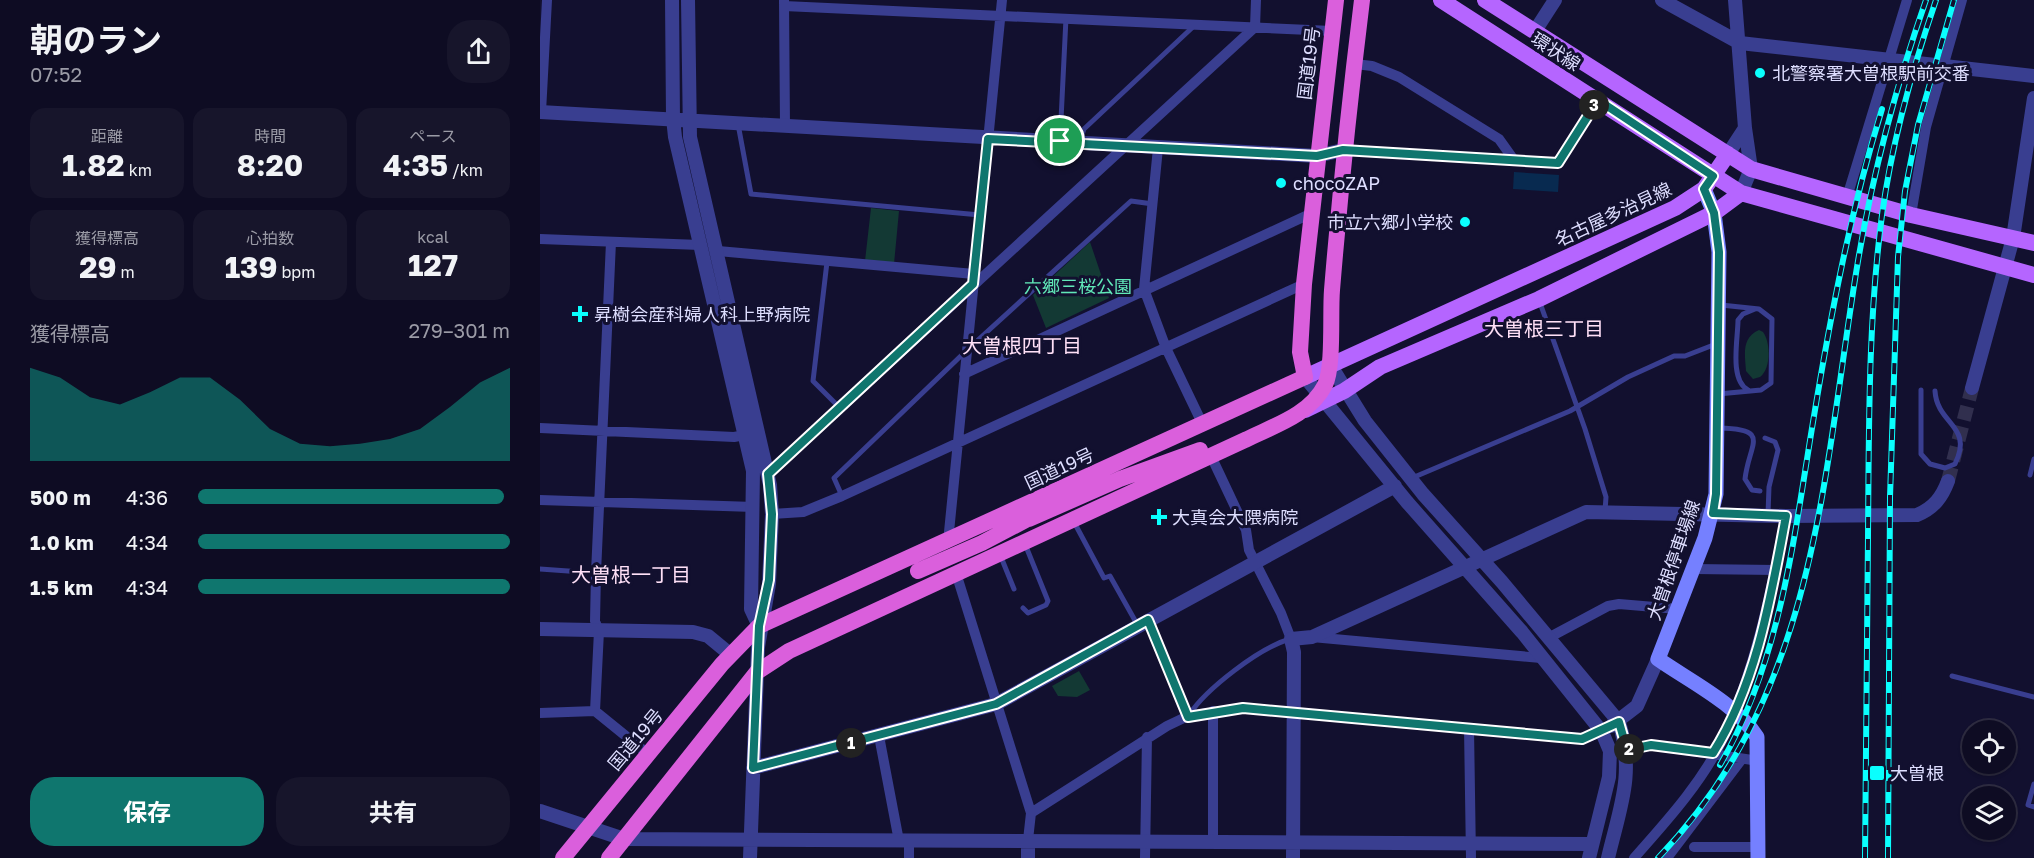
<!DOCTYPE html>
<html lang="ja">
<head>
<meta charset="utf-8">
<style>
	:root { --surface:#0e0c23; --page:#17152b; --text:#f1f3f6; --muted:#9b9ba6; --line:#2e2c41; --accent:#0f766e }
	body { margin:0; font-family:"Golos Text","Noto Sans JP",sans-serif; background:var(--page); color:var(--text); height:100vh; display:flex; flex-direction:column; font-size:22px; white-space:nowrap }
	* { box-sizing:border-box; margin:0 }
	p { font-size:20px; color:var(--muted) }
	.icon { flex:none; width:33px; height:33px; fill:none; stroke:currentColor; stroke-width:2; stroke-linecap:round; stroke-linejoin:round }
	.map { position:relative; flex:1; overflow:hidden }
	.drawer { display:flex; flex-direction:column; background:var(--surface); width:540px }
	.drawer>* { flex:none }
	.tools { position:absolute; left:1422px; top:720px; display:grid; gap:12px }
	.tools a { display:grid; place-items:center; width:54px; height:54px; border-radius:50%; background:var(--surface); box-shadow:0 2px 4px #0004,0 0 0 2px var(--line); font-size:30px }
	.pin { position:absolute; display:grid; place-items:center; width:51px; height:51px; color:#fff; margin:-26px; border:3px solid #fff; border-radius:50%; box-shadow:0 2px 6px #0007 }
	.km { position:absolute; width:30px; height:30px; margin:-15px; border-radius:50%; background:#222; color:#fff; font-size:16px; line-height:30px; text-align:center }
	.round { display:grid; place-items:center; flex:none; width:63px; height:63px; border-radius:24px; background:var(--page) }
	.headline { display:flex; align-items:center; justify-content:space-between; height:102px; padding:0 30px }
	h1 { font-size:33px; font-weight:700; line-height:45px }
	.stats { display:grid; grid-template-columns:repeat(3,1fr); gap:9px; height:102px; padding:6px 30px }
	.stats div { display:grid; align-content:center; border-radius:15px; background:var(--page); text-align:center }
	.stats b { font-size:30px; font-weight:700 }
	.stats small { font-size:16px; font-weight:400 }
	.stats p { font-size:16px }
	.chart { height:168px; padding:12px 30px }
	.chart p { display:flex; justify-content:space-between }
	.chart svg { width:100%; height:108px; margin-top:6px; fill:var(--accent); opacity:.7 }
	.button { display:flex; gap:12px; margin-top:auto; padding:12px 30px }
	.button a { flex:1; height:69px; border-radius:24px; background:var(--accent); color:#fff; font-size:24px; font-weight:700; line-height:69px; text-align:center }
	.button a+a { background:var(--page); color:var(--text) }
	ul { padding:0 30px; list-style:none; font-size:20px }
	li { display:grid; grid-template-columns:96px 72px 1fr; align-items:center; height:45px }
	li i { height:15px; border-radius:8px; background:var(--accent) }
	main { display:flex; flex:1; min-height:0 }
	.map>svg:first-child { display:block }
	.green { fill:#133934 }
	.water { fill:#082a50 }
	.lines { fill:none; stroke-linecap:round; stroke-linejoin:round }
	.tertiary-tunnel { stroke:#312f4e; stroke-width:14; stroke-dasharray:14 7; stroke-linecap:butt }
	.service { stroke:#393e90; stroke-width:5 }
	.minor { stroke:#393e90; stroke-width:10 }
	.tertiary { stroke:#393e90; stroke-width:14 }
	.secondary { stroke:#7580ff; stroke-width:15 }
	.primary { stroke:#b565ff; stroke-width:16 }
	.trunk { stroke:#da5fdc; stroke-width:16 }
	.rail-casing { stroke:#0afffe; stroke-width:6 }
	.rail { stroke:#12102f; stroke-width:4; stroke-dasharray:11; stroke-linecap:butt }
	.service-bridge { stroke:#393e90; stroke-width:5 }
	.route-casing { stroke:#fff; stroke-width:12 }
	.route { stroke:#0f766e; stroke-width:8 }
	.poi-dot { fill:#0afffe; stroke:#12102f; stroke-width:2 }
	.labels { text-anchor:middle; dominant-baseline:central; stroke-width:6; stroke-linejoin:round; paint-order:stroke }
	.street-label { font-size:18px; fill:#dedeff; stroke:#12102f }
	.poi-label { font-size:18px; fill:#dedeff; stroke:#12102f; text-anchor:start }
	.park-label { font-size:18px; fill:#61e8b8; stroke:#12102f }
	.neighbourhood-label { font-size:20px; fill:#ffe0f7; stroke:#12102f }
</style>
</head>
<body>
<main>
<section class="drawer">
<div class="headline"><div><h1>朝のラン</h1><p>07:52</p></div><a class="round"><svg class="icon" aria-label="share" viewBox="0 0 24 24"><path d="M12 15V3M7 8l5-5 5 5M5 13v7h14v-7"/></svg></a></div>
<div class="stats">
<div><p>距離</p><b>1.82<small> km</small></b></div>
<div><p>時間</p><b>8:20</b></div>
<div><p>ペース</p><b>4:35<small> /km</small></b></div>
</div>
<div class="stats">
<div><p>獲得標高</p><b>29<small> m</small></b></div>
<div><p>心拍数</p><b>139<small> bpm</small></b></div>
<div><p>kcal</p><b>127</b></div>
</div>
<div class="chart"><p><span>獲得標高</span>279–301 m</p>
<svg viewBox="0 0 160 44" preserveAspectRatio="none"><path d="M0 44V6L10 10L20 18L30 21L40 16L50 10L60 10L70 19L80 31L90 37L100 38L110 37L120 35L130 31L140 22L150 12L160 6V44z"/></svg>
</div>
<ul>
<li><b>500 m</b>4:36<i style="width:98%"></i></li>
<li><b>1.0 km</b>4:34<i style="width:100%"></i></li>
<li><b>1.5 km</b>4:34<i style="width:100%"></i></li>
</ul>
<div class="button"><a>保存</a><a>共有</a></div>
</section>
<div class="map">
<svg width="1494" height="858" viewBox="0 0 1494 858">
	<rect width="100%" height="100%" fill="#12102f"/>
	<path class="green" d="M331 208 359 211 354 264 325 261Z
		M550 242 569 298 506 328 493 295Z
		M1219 330 1223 332C1231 343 1231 369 1220 377L1213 379 1206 371C1205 355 1201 338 1219 330Z
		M539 671 550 690 537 697 518 696 512 686Z"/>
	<path class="water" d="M974 172 1019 175 1018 192 973 189Z"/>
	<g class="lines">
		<path class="tertiary-tunnel" d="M1408 481 1432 388"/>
		<path class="service" d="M198 124 211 194 440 215
			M520 140 526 18
			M540 141 544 129 655 25
			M287 262 273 381 300 408
			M999 300 1045 429 1066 497 1065 511
			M1208 390C1189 380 1198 339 1198 320L1203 314 1215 309
			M1178 394 1221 390 1231 383 1232 319 1219 309 1181 305
			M1179 428C1232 429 1209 443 1205 479L1212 490 1220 491
			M1225 438 1235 442 1238 450 1229 487 1228 514
			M1490 475 1494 459
			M872 478 1030 411 1088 377 1134 356H1145L1176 344
			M302 496 294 478 427 350 591 201 613 204
			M534 522 564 578 570 576 597 624
			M461 557 474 589
			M0 569 56 573
			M483 608 488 613 506 605 508 601 485 544
			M609 621 648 716
			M1412 676 1494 697
			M649 715C666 689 719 648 750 639
			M1494 784 1488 805 1494 807"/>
		<path class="minor" d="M244 0 245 126
			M244 6 792 31
			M815 64 832 66 859 77 959 139 974 160
			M1 112 7 0
			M618 148 604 289 626 348 662 423
			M803 150 1018 163 1057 100
			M1307 197 1367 0
			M1371 215 1386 127 1422 0
			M0 239 160 245
			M178 251 434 274
			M424 374 772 213
			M0 428 194 437 205 435
			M671 456 706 530 709 550 741 613 751 639
			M228 474 715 27 716 0
			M0 500 214 507
			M232 514 263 512 302 496 764 284
			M408 542 462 0
			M1154 569 1236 570
			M416 573 491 813
			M772 637 1001 658
			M1010 637 1068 606 1079 604 1138 609
			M55 711 59 631 55 621 56 573 71 242
			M0 713 55 711 108 754
			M929 728 931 858
			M339 736 359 841
			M1087 750 1111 745 1219 761
			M488 840 491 813 627 726 648 716 703 708 1042 739 1062 732
			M369 841V858
			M673 842V711
			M1154 847H1218
			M605 858 607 737
			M1094 858C1127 821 1166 778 1186 732 1217 663 1231 590 1246 516
			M1127 858 1202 759"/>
		<path class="tertiary" d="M132 0 133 118 135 137 213 471 211 609 219 626
			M148 0 150 137 230 485 232 514 229 584 218 647 210 858
			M1122 0 1200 43 1494 76
			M1195 0 1205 128 1211 169 1201 193
			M995 31 1015 0
			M0 112 777 156 803 150
			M1188 154 1205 128
			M791 366 825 421 883 494 962 582 1079 722C1095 774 1080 807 1068 858
			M765 377 867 502 982 632 1062 732 1070 751 1069 777 1049 858
			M1432 388 1473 238 1494 98
			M0 629 153 632 168 636 191 655
			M1071 726 1097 706 1118 659
			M213 768 456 704 855 486
			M0 811 84 839 1052 844
			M488 858V840
			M753 858 754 652 751 639 772 637 1046 512 1246 516 1377 515C1394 508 1402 497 1408 481"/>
		<path class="secondary" d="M1164 189 1174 213 1179 252 1176 494 1165 538 1118 659C1151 682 1195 703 1217 737L1218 858"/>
		<path class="primary" d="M901 0 1201 193 1494 275
			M945 0 1211 169 1371 215 1494 243
			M765 377 1135 208 1164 189 1188 154
			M765 410 804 391 840 367 999 299 1174 213 1201 193"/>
		<path class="trunk" d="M489 519 580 479 660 450
			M378 571 442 543 499 513
			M23 858 182 664 219 626 765 377 760 352 764 284 796 0
			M69 858 217 672 249 651 705 440C733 426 770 415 785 385 794 366 790 314 792 290 800 193 810 97 822 0"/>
		<defs>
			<path id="rail" d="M1180 765C1242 658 1254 535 1274 416 1291 313 1311 209 1342 109
				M1118 858C1279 690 1282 477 1318 261 1333 172 1356 86 1386 0
				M1325 858C1326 751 1327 643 1328 536 1329 429 1328 321 1342 215 1352 141 1372 70 1396 0
				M1348 858 1350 497 1358 257 1365 191 1378 125 1414 0"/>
		</defs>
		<use href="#rail" class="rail-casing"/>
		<use href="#rail" class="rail"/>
		<path class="service-bridge" d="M1381 390V454L1390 464 1405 468 1415 464C1434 425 1397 425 1395 391"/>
	</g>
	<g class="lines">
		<defs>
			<path id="route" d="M1058 100 1173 176 1164 189 1174 213 1179 252 1176 494 1173 513 1246 516C1231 596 1217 683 1173 753L1111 745 1087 750 1079 722 1042 739 703 708 648 717 608 620 456 704 213 768 219 626 229 580 232 514 228 474 433 284 448 139 777 156 803 150 1018 163Z"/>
		</defs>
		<use href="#route" class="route-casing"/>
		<use href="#route" class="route"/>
	</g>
	<g class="poi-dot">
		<circle cx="1220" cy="73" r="6"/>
		<circle cx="741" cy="183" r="6"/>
		<circle cx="925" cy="222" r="6"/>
		<path d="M37 305h6v6h6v6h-6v6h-6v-6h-6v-6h6z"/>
		<path d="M616 508h6v6h6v6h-6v6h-6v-6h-6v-6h6z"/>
		<rect x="1329" y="765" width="16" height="16" rx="3"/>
	</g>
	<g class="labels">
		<g class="street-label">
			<text transform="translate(1016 51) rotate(33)">環状線</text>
			<text transform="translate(768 63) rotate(-83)">国道19号</text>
			<text transform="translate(1073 214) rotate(-25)">名古屋多治見線</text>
			<text transform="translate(519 468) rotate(-25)">国道19号</text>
			<text transform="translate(1133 560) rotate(-71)">大曽根停車場線</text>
			<text transform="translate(95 739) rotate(-50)">国道19号</text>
		</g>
		<g class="poi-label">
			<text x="1232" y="73">北警察署大曽根駅前交番</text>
			<text x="753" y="183">chocoZAP</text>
			<text x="913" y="222" text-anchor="end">市立六郷小学校</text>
			<text x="54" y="314">昇樹会産科婦人科上野病院</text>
			<text x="632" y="517">大真会大隈病院</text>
			<text x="1350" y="773">大曽根</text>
		</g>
		<g class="park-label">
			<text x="538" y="286">六郷三桜公園</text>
		</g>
		<g class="neighbourhood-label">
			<text x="1004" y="328">大曽根三丁目</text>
			<text x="482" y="345">大曽根四丁目</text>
			<text x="91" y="574">大曽根一丁目</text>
		</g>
	</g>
</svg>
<div class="tools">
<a><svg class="icon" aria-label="locate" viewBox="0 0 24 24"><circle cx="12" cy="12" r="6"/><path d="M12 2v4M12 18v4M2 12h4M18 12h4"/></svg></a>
<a><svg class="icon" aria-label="layers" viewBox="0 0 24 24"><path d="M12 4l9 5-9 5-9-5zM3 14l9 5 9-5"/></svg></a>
</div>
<div class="pin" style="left:520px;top:141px;background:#1e9e55"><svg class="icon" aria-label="arrive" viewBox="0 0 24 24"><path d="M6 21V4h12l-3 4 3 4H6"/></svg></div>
<b class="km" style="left:311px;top:743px">1</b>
<b class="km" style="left:1089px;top:749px">2</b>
<b class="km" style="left:1054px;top:105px">3</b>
</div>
</main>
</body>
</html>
